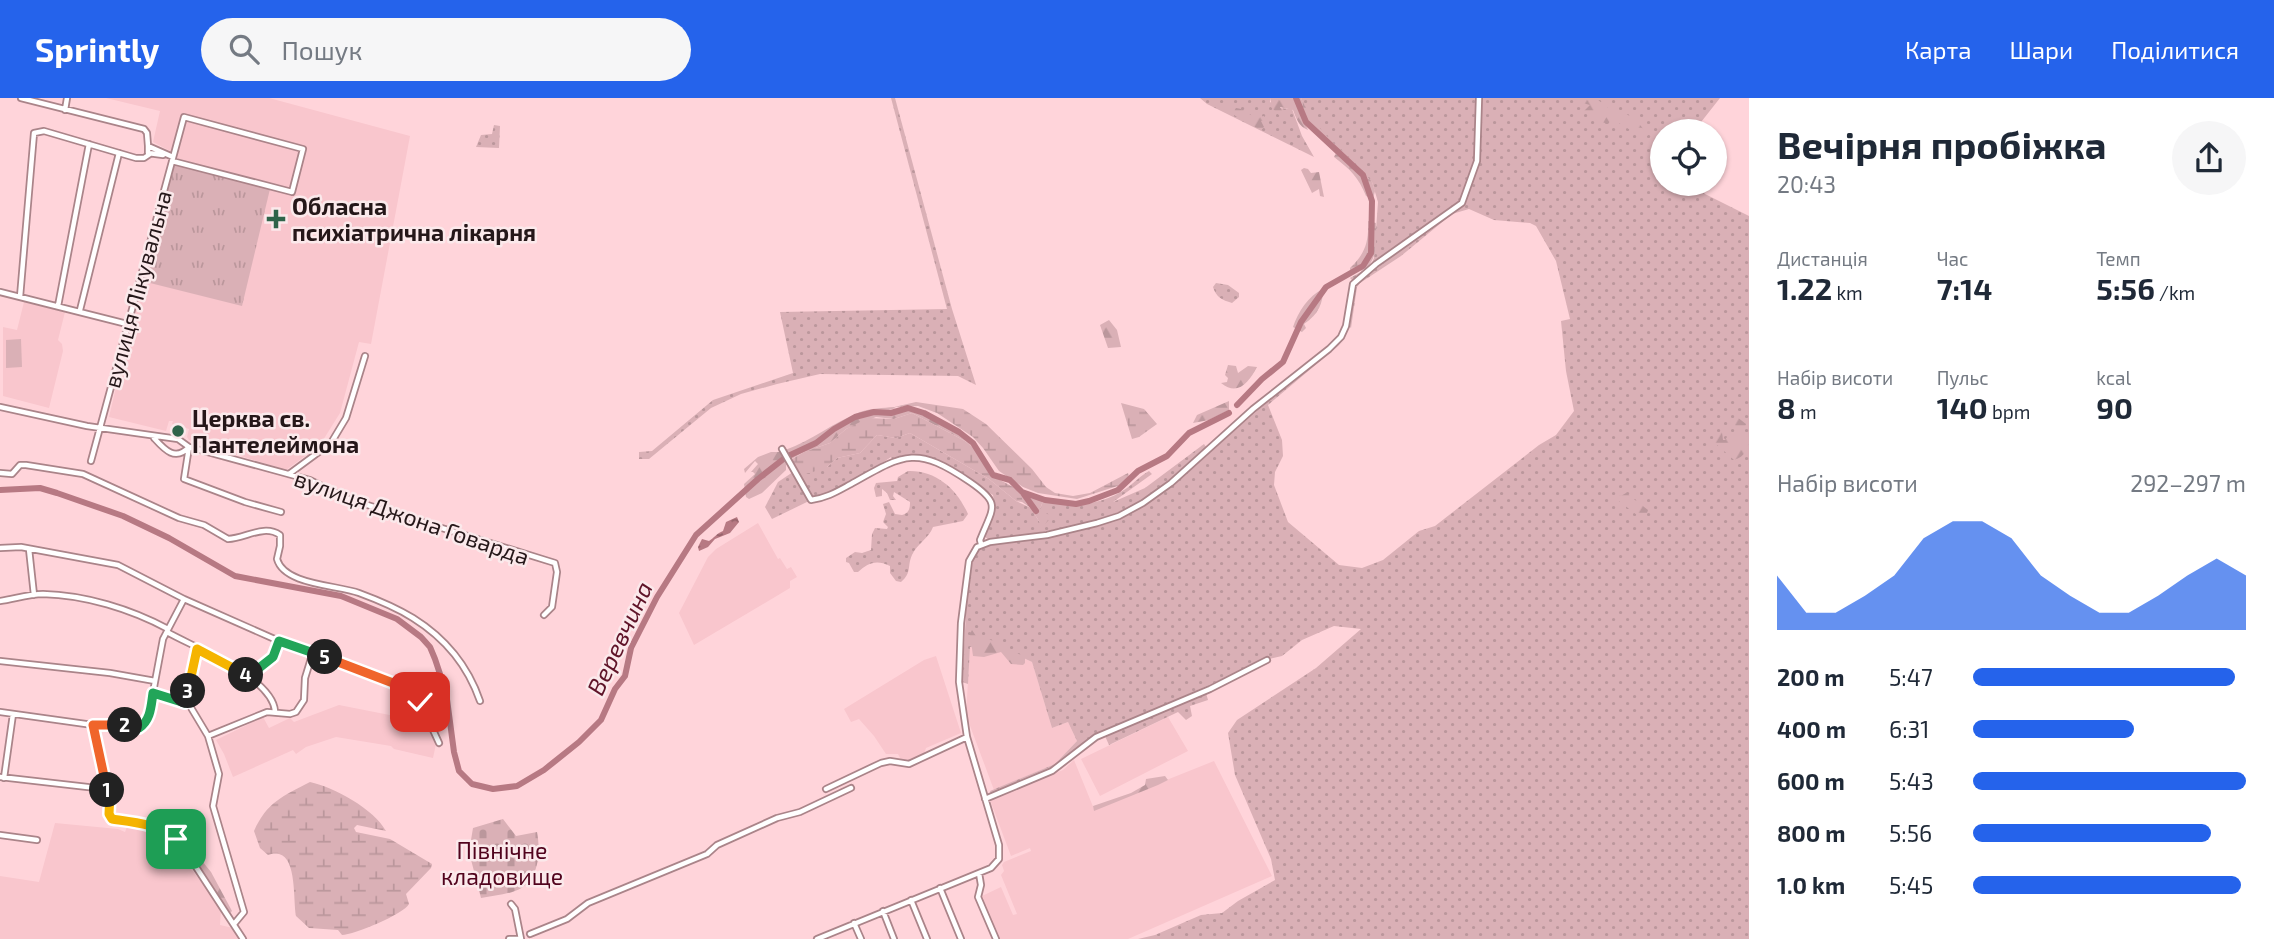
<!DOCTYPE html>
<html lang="uk">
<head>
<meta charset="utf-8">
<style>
	:root { --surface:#fff; --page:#f6f6f7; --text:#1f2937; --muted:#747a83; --accent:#2563eb }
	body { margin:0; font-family:"Exo 2",sans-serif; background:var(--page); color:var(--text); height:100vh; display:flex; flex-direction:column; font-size:26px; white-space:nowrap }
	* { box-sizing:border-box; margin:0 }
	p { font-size:23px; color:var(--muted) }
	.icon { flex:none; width:38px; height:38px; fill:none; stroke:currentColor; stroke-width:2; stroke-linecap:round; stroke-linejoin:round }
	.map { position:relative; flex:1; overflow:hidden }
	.panel { display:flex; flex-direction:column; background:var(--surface); width:525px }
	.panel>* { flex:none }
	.buttons { position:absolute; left:1650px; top:21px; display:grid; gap:14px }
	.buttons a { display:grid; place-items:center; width:77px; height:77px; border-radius:50%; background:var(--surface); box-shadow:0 2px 5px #0004; font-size:35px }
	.pin { position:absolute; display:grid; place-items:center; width:60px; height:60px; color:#fff; margin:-30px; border-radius:14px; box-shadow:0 4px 10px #0006 }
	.km { position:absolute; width:35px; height:35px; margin:-18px; border-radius:50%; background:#222; color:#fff; font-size:19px; line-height:35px; text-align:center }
	.round { display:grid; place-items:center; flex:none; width:74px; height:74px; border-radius:37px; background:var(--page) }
	.head { display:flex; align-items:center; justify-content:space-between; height:119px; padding:0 28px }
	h1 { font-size:38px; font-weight:700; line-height:52px }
	.metrics { display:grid; grid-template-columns:repeat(3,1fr); gap:10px; height:119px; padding:7px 28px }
	.metrics div { display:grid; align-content:center }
	.metrics b { font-size:30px; font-weight:700 }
	.metrics small { font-size:19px; font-weight:400 }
	.metrics p { font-size:19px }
	.chart { height:196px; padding:14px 28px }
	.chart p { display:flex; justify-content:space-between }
	.chart svg { width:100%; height:126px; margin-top:7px; fill:var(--accent); opacity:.7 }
	ul { padding:0 28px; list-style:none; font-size:23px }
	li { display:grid; grid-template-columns:112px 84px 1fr; align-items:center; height:52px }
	li i { height:18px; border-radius:9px; background:var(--accent) }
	header { display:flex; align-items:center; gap:42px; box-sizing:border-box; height:98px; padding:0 35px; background:var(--accent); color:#fff }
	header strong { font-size:33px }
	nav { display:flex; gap:38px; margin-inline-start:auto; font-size:24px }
	.search { width:490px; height:63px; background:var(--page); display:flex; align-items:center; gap:18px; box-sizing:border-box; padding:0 24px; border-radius:38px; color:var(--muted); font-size:26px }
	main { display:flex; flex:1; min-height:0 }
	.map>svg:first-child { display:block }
	.built { fill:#f9c6cd }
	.grass { fill:url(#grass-dots) }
	.forest { fill:url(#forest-firs) }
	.wetland { fill:url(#wetland-marsh) }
	.cemetery { fill:url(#cemetery-stones) }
	.park { fill:url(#park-tufts) }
	.pitch { fill:#dab0b6 }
	.water { fill:url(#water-ripples) }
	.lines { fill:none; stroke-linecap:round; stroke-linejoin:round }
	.river { stroke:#b77983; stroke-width:6 }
	.minor-casing { stroke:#aa8489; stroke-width:8 }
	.minor { stroke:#fff; stroke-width:4.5 }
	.split-1-casing { stroke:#fff; stroke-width:14 }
	.split-2-casing { stroke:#fff; stroke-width:14 }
	.split-3-casing { stroke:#fff; stroke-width:14 }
	.split-4-casing { stroke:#fff; stroke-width:14 }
	.split-5-casing { stroke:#fff; stroke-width:14 }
	.split-6-casing { stroke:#fff; stroke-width:14 }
	.split-1 { stroke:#f5b400; stroke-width:9 }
	.split-2 { stroke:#f0652b; stroke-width:9 }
	.split-3 { stroke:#22a559; stroke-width:9 }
	.split-4 { stroke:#f5b400; stroke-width:9 }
	.split-5 { stroke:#22a559; stroke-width:9 }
	.split-6 { stroke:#f0652b; stroke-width:9 }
	.poi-dot { fill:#2f644a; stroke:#fbe9eb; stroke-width:2.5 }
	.labels { text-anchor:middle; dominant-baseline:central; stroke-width:5; stroke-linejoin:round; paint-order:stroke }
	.poi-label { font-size:23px; font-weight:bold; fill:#251719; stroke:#fbe9eb; text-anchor:start }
	.street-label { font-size:23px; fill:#251719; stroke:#fbe9eb }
	.park-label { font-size:23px; fill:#51031d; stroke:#fbe9eb }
	.water-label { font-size:24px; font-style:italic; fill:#5f1328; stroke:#fbe9eb }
</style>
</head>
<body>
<header>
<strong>Sprintly</strong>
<div class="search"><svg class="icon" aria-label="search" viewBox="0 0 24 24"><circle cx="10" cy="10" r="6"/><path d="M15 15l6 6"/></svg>Пошук</div>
<nav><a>Карта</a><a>Шари</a><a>Поділитися</a></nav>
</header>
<main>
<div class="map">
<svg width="1749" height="841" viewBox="0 0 1749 841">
	<defs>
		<pattern id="grass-dots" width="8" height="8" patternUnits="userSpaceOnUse" patternTransform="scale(1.75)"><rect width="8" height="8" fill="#dab0b6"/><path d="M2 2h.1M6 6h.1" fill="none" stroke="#bb979c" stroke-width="1.8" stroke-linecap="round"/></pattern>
		<pattern id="forest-firs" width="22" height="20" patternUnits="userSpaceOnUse" patternTransform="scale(1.75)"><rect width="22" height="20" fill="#dab0b6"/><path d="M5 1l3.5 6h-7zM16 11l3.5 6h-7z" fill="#bb979c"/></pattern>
		<pattern id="wetland-marsh" width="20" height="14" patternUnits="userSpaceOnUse" patternTransform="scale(1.75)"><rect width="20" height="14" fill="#dab0b6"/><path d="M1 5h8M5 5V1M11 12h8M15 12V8" fill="none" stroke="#bb979c"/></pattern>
		<pattern id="cemetery-stones" width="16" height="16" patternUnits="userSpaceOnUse" patternTransform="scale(1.75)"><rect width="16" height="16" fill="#dab0b6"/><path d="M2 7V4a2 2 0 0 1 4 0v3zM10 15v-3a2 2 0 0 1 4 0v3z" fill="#bb979c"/></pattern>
		<pattern id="park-tufts" width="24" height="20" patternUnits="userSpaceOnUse" patternTransform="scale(1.75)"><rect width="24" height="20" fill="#dab0b6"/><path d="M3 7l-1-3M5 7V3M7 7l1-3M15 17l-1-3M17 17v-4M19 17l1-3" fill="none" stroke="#bb979c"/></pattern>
		<pattern id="water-ripples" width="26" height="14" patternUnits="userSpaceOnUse" patternTransform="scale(1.75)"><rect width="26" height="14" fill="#b77983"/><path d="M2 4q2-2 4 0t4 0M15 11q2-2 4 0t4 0" fill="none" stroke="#95626a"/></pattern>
	</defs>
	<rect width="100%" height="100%" fill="#ffd4da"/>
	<path class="built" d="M106 0H269L410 38 371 246 359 244 340 315 320 347 286 372 189 342 187 339 189 331 172 326 173 323H169L166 333 109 319 140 188 174 55 153 44 160 13Z
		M24 204 65 214 58 242 62 246 63 253 49 310 3 298V229L17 232Z
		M758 425 778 461 780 460 787 471 791 469 797 479 790 483V490L694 547 679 515 708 459 716 451Z
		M970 549 1006 552 1032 564 1052 630 1068 624 1077 643 1055 666 994 692 966 617Z
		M936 558 961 635 926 650 924 656 902 664 898 656H886L874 638 859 621 851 624 844 611 924 562Z
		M339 607 425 624 436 646 433 660 394 651 391 648 336 639 306 649 296 656 293 652 233 679 224 656 216 642 263 619 269 630 290 620 294 624Z
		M1168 619 1188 653 1100 698 1081 661Z
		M1074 662 1094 711 1214 663 1272 778 1128 841H998L980 799 1001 789 1013 817 1017 816 1001 777 1004 773 1002 767 1004 764 1031 753 1030 750 1011 758 990 702 1063 672Z
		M55 725 118 731 125 734 127 729 172 739 170 751 179 755 221 810 220 827 233 830 240 841H0V778L39 784Z"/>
	<path class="grass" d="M891 0H895L952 211 976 287 958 278 820 276 777 286 741 296 711 310 649 361H639V354L652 353 713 302 793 275 780 214 947 211Z
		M1200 0H1271L1270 4 1279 10 1292 11 1302 38 1314 59 1207 6Z
		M1301 0H1478L1475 65 1462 104 1353 183 1350 180 1370 169 1374 160 1378 104 1372 84 1324 38 1309 19Z
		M1481 0H1720L1694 33H1677L1669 29 1671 33H1662V86H1695L1705 96 1749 118V841H1138L1155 837 1201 817 1222 815 1238 803 1275 782 1271 761 1235 677 1228 635 1237 622 1316 570 1361 531 1334 528 1302 542 1282 558 1265 562 1088 641 1049 672 991 696 990 693 1055 666 1077 643 1068 624 1052 630 1032 564 1006 552 970 549 968 586 962 584 967 498 974 456 984 448C1023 439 1064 438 1104 426 1158 409 1199 363 1241 327 1274 298 1308 270 1344 243L1268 307 1282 342 1283 358 1275 374 1274 387 1288 424 1339 467 1362 470 1383 462 1419 433 1435 428 1539 347 1556 337 1574 313 1566 273 1561 223 1570 221 1556 163 1536 128 1530 125 1494 122 1469 111 1452 116 1401 158 1360 185 1357 189 1351 230 1349 228 1355 189 1359 184 1466 102 1478 66Z
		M494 27 500 28 499 50 476 49 481 37 492 36Z
		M1216 185 1228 187 1239 195V199L1232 205C1222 202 1216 199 1213 189Z
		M910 335 989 381 1016 403 1031 410 1040 425V411L1043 403C1072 409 1102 408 1127 390 1135 384 1140 378 1149 373L1152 376 1113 404 1145 390 1204 346 1206 349 1209 348C1185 369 1160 394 1132 408 1087 430 1037 434 989 442L984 438 995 410 993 397C966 378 928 344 892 361L891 359 869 374 818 400C803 397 796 375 789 363L827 369 837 360 860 355 877 337 896 340Z
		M908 373C936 372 957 391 968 416L963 423 933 429C929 440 917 446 912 457 907 468 912 475 901 484L896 483 890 475V468C876 461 868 465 858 474H854L849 465 846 464V460L855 454 862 455 871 452 872 436 875 430 887 431 888 429 883 424 886 416 883 406 889 404 895 416 902 417C909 415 910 411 910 404L894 394 893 398 896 402H890L887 395 882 391V398L876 399 874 390 876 385 897 383 898 379Z
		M793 374 809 403 772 421 765 409 778 384Z
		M1206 595 1208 602 1190 608 1192 618 1186 622 1178 614 1109 647 1105 638Z"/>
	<path class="forest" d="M1271 0H1293L1308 32C1299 29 1296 20 1293 12L1280 9 1285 18 1282 20 1271 9Z
		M1580 0 1598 2 1619 18 1625 15 1637 23 1648 37 1644 40 1612 21 1608 26 1599 23 1596 15 1584 13 1590 7 1579 4Z
		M1218 6 1241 11 1256 20 1264 18 1266 22 1261 23 1264 29 1261 32 1243 23Z
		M1304 70 1308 71 1311 75 1319 74 1324 99 1320 98 1319 91 1312 95 1301 72Z
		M1323 191C1323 205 1319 216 1304 226L1306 230 1302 234 1293 229C1298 214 1308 198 1323 191Z
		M1109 222 1117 232 1121 249 1108 250 1100 227Z
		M1228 267 1236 268 1238 275 1248 268 1257 269C1249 284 1238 299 1221 285L1227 284 1228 280 1225 277Z
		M1229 303V312L1209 322 1193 325 1197 317Z
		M894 309 896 310 885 313C894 316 903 312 912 313 933 316 961 336 975 351L965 343 912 315 894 321 876 319 846 331 830 345 804 354 788 363 785 352C811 343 834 324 860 314 871 310 883 310 894 309Z
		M1737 319 1746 326 1742 339 1744 342 1749 339C1749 350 1745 359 1734 362L1715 345 1719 334H1722L1723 342H1725L1729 336 1736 333 1734 321Z
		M771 354H780L786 366V372L762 395 749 401 746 399 744 386 755 376 753 374H751L758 366 755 363 745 375 744 371 758 359Z
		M1626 395 1648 412 1646 418 1641 420 1615 400 1617 396 1621 398Z
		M1026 397 1043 403 1040 411 1052 419 1045 426 1040 425 1031 410 1022 404V398Z
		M972 532 980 544H983L985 539 1025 559V565L1023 567 1011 566 1001 554 984 559 973 558 970 536Z
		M1165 678 1168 682 1158 687 1094 713 1093 708 1131 695 1145 687 1146 681Z
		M193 752 211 774 232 813 230 815 190 759V753Z"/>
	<path class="wetland" d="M1293 0H1301C1318 38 1347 53 1372 84L1375 93 1373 101 1366 98C1359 80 1350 71 1334 59L1336 55 1303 24Z
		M1368 123 1376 125C1376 143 1379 164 1361 173L1358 168 1350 175V170C1365 156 1369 144 1368 123Z
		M916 304 963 311 986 326 1032 371 1046 389 1055 395 1073 398 1090 395 1128 375 1130 384 1077 401 1038 395 1023 389 999 373 983 350 973 339 937 315 918 308 894 309Z
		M1121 305 1144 311 1157 326 1139 339 1132 341Z
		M912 315 965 343 975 351 989 376 1013 389 1022 398V404L1016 403 989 381 910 335 896 340 877 337 860 355 837 360 827 369 807 376 798 375 789 363 804 354 830 345 846 331 868 320 894 321Z
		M310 684C334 689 374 711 386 733L357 727 354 730 356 734 390 741 432 766 431 770 406 796 409 806C404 816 354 837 342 837L338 832 309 830 296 818C293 803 297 760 279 756 275 755 271 756 268 757L260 750 254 733C267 704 283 698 310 684Z"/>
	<path class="cemetery" d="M503 721 516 738 537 734C541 755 539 785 515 793 504 797 492 798 481 800L469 754 473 730Z"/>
	<path class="park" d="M174 65 270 91 242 208 142 183Z"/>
	<path class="pitch" d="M21 241 22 269 6 270V242Z"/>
	<path class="water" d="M737 419 739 424 730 435 715 441 708 449 699 453 698 449 702 441 709 443C714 440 717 435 723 433L726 424Z"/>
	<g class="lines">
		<path class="river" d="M1237 307 1262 281 1283 264 1301 224 1326 189 1363 168 1371 155 1372 103 1363 77 1306 24 1296 0
			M0 392 40 390 57 395 123 418 169 440 235 478 341 498 397 521 421 539 430 549 435 561 446 594 454 654 459 673 472 686 493 691 517 688 544 672 579 644 601 622 615 591 625 578 631 550 657 499 696 437 758 381 786 359 816 345 834 331 855 319 874 314 891 315 908 310 924 315 959 334 973 345 993 377 1010 382 1022 394 1045 402 1076 406 1089 403 1118 392 1138 373 1167 358 1189 335 1229 315
			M1023 395 1036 413"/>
		<defs>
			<path id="minor" d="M21 0 144 31 147 35 148 48 173 59
				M65 12 67 0
				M148 48V55L163 57
				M0 194 127 226
				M20 199 34 35 44 33 136 60H144L150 56
				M58 208 89 46
				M80 212 119 55
				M0 309 87 328 178 341 189 349 310 382 348 401 555 465 557 474 552 509 544 517
				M154 340C164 351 175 364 189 349
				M189 349 184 381 245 404 281 414
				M782 351 811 402C827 400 838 393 851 386 904 356 916 347 970 384 1002 406 993 409 980 442L981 446
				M91 363 184 19 303 51 292 94 172 63
				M0 375 12 376 20 367H26L83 376 179 420 204 427 228 441C246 440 264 426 280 437V448L277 461C284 487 337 487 359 495 378 502 397 510 413 520 445 540 468 568 480 603
				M289 376 331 345 346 320 365 258
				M0 450 21 449 118 467 184 501 279 543 406 590 418 599 439 645
				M29 451 34 497
				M0 503C14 501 29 496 43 496 85 497 131 511 168 531
				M167 534C195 550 272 579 275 613
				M0 563 110 575 155 583
				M249 578 273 559 279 543
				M153 595 179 602 190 608 208 638 219 676 213 708 244 814 234 826
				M185 605 197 551
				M0 614 100 628 124 626 139 630 148 621 163 541 184 501
				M93 627 97 637 105 691 110 694V718L114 721 144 726 174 739 177 749 196 769 243 841
				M208 638 267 614 290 616 296 614 304 602 305 580 313 554
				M0 679 105 691
				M4 680 13 616
				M826 691 881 665 890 663 909 666 967 639
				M985 701 1052 673 1096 639 1210 591 1267 562
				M0 737 37 742
				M979 775 981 787 978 799 996 841
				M940 790 961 841
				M911 802 927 841
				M511 806 515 811 521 841
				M883 813 894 841
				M854 825 861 841
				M530 836 567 821 588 805 707 756 717 747 777 720 800 714 851 690
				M509 841H520
				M817 841 991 770 999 761V747L967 639 959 584 961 525 969 463 977 449 990 444 1047 437 1097 425 1119 418 1143 405 1171 385 1253 311 1329 251 1341 239 1346 228 1353 186 1376 166 1462 105 1477 63 1479 0"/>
		</defs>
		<use href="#minor" class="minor-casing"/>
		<use href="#minor" class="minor"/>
	</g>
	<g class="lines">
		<defs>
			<path id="split-1" d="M107 692 110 694 109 716 112 721C133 724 159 726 176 741"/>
			<path id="split-2" d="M107 692 93 627H125"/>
			<path id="split-3" d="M125 627 139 630C151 622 151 608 153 595L185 605 188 593"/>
			<path id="split-4" d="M188 593 197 551 246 577"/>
			<path id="split-5" d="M246 577 249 578 273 559 279 543 325 559"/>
			<path id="split-6" d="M325 559 406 590 414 595 420 604"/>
		</defs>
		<use href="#split-1" class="split-1-casing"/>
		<use href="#split-2" class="split-2-casing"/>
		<use href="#split-3" class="split-3-casing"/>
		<use href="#split-4" class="split-4-casing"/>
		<use href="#split-5" class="split-5-casing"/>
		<use href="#split-6" class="split-6-casing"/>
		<use href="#split-1" class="split-1"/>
		<use href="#split-2" class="split-2"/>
		<use href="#split-3" class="split-3"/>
		<use href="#split-4" class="split-4"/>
		<use href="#split-5" class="split-5"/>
		<use href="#split-6" class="split-6"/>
	</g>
	<g class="poi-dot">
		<path d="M272.5 110.5h7v7h7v7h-7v7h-7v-7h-7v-7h7z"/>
		<circle cx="178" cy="333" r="7"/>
	</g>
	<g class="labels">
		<g class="poi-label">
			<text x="292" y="108">Обласна<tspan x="292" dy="26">психіатрична лікарня</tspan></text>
			<text x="192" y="320">Церква св.<tspan x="192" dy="26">Пантелеймона</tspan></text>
		</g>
		<g class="street-label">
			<text transform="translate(137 191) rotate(-75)">вулиця Лікувальна</text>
			<text transform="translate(412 419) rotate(19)">вулиця Джона Говарда</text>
		</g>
		<g class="park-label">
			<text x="502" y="752">Північне<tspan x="502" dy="26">кладовище</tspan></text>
		</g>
		<g class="water-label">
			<text transform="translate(619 540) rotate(-65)">Веревчина</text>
		</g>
	</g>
</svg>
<div class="buttons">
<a><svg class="icon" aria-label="locate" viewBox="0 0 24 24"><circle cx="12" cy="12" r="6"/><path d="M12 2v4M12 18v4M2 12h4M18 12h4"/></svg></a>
</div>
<div class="pin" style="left:176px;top:741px;background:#1e9e55"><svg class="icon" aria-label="arrive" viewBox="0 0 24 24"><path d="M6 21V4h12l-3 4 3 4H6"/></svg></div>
<div class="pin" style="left:420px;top:604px;background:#d93025"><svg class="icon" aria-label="check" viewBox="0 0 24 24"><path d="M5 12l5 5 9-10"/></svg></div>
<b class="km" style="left:107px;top:692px">1</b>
<b class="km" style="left:125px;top:627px">2</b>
<b class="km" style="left:188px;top:593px">3</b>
<b class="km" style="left:246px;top:577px">4</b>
<b class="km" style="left:325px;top:559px">5</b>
</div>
<section class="panel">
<div class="head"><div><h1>Вечірня пробіжка</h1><p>20:43</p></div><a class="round"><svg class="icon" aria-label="share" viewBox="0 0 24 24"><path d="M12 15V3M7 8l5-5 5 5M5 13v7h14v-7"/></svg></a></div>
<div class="metrics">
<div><p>Дистанція</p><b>1.22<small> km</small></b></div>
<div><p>Час</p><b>7:14</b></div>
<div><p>Темп</p><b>5:56<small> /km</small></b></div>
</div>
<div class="metrics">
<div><p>Набір висоти</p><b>8<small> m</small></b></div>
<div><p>Пульс</p><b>140<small> bpm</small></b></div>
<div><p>kcal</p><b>90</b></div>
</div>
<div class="chart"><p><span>Набір висоти</span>292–297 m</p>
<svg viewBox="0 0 160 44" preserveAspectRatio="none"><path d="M0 44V25L10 38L20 38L30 32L40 25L50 12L60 6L70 6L80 12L90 25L100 32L110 38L120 38L130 32L140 25L150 19L160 25V44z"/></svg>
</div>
<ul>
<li><b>200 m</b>5:47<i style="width:96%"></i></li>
<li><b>400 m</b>6:31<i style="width:59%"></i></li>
<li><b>600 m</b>5:43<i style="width:100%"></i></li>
<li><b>800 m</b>5:56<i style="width:87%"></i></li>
<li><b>1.0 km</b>5:45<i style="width:98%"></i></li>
</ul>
</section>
</main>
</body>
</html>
